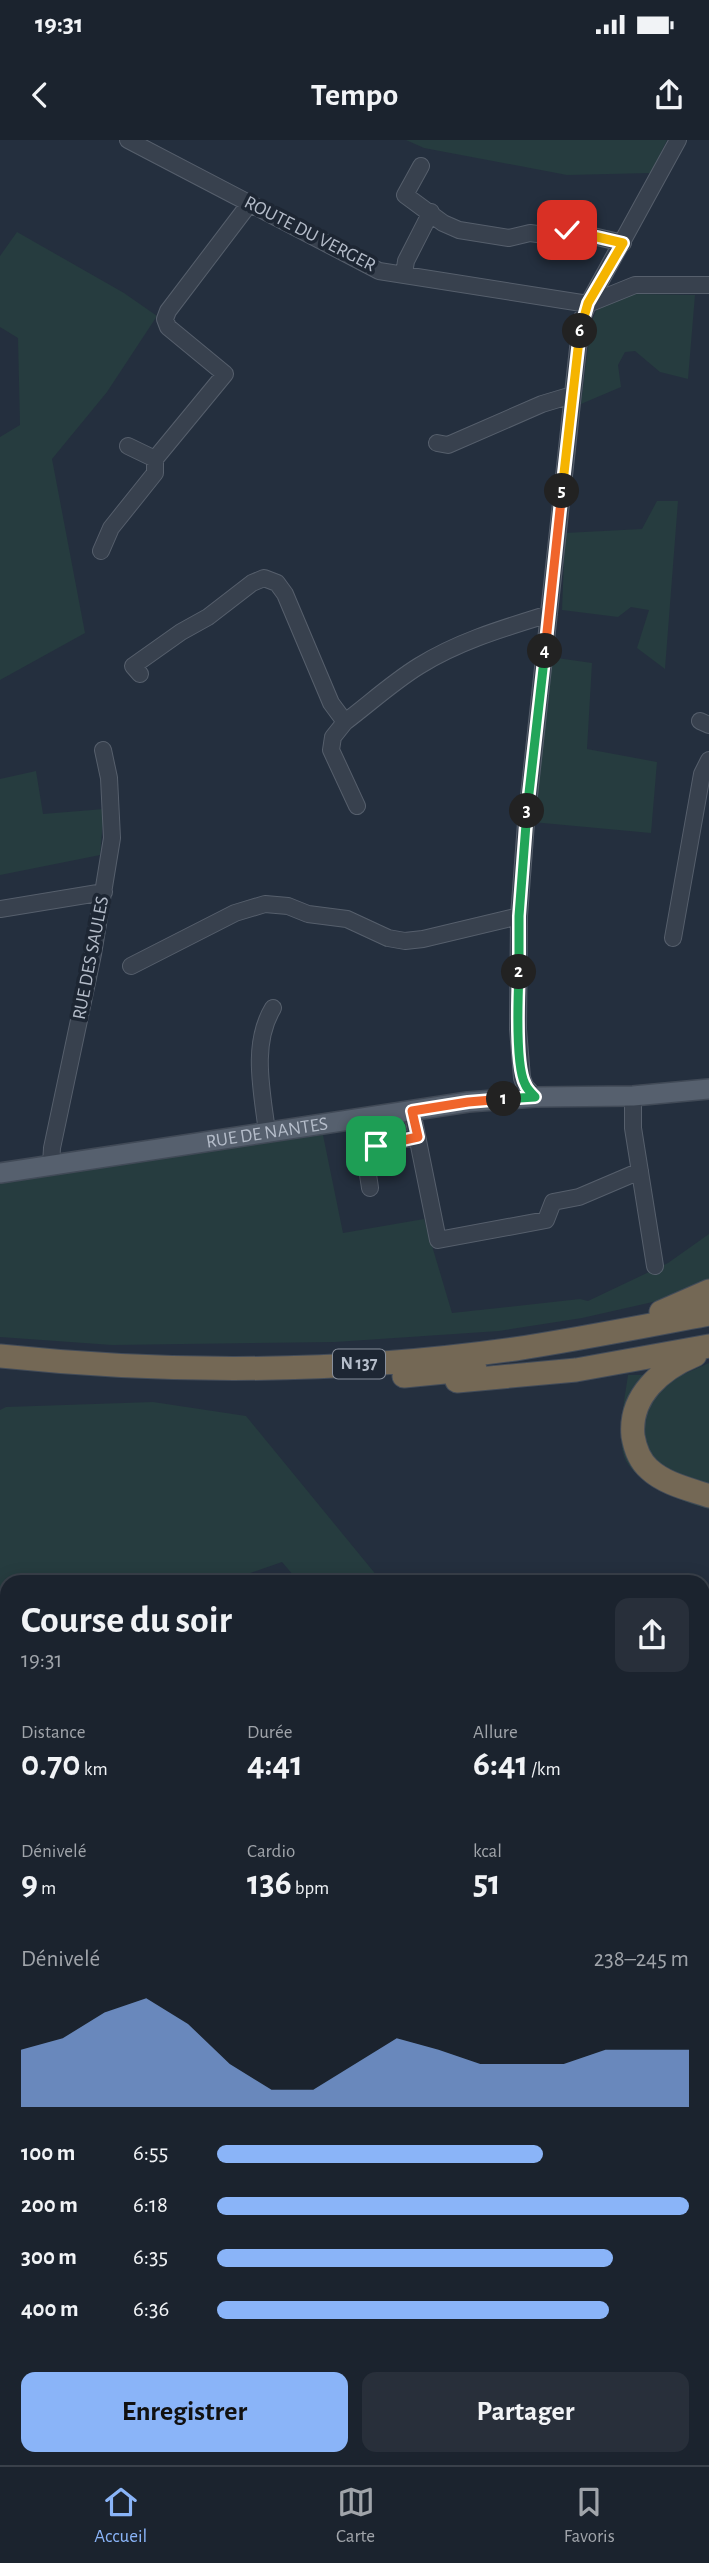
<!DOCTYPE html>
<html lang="fr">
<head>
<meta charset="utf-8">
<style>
	:root { --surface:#1b232e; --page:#282f3a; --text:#f1f3f6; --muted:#a0a4aa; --line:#39404a; --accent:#8ab4f8 }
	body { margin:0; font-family:"Alegreya Sans",sans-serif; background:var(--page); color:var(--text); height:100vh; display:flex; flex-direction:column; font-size:26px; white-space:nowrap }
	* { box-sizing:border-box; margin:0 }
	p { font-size:23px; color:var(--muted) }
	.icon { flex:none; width:38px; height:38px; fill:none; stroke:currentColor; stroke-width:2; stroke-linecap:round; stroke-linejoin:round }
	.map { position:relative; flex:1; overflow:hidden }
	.sheet { position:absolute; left:0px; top:1435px; width:710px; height:891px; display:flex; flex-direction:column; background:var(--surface); border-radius:21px 21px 0 0; box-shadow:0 4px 18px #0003,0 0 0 2px var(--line) }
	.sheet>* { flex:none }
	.pin { position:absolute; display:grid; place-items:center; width:60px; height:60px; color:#fff; margin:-30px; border-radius:14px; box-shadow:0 4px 10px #0006 }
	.km { position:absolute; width:35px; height:35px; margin:-18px; border-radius:50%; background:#222; color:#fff; font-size:19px; line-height:35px; text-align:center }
	.round { display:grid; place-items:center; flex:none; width:74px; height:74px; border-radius:14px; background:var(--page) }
	.headline { display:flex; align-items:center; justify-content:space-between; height:119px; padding:0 21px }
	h1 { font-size:38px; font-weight:700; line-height:52px }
	.metrics { display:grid; grid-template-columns:repeat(3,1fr); gap:10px; height:119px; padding:7px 21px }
	.metrics div { display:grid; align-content:center }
	.metrics b { font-size:35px; font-weight:700 }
	.metrics small { font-size:19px; font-weight:400 }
	.metrics p { font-size:19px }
	.chart { height:196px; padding:14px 21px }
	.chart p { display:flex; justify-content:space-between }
	.chart svg { width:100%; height:126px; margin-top:7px; fill:var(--accent); opacity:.7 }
	.action { display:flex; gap:14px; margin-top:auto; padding:14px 21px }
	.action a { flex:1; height:80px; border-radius:14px; background:var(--accent); color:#111; font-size:28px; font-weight:700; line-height:80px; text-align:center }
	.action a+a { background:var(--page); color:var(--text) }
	ul { padding:0 21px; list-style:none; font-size:23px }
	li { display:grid; grid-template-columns:112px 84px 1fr; align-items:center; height:52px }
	li i { height:18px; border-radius:9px; background:var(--accent) }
	.status { display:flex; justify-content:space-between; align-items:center; height:49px; padding:0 35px; background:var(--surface); direction:ltr }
	.status svg { height:19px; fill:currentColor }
	header { display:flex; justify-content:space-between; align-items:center; height:91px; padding:0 21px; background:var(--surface); font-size:32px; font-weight:700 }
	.tabs { display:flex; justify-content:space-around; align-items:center; height:98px; border-top:2px solid var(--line); background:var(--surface); font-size:19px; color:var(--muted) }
	.tabs a { display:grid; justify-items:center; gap:4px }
	.tabs .selected { color:var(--accent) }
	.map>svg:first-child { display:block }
	.green { fill:#263c3f }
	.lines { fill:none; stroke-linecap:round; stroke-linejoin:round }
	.stream { stroke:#394c67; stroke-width:3.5 }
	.minor-casing { stroke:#565f6c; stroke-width:18 }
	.major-casing { stroke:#414a57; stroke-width:22 }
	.highway-casing { stroke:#434c59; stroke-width:25 }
	.minor { stroke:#38414e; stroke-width:16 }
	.major { stroke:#56606e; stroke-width:19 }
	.highway { stroke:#746855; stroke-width:23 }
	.split-1-casing { stroke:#fff; stroke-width:14 }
	.split-2-casing { stroke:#fff; stroke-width:14 }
	.split-3-casing { stroke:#fff; stroke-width:14 }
	.split-4-casing { stroke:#fff; stroke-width:14 }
	.split-5-casing { stroke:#fff; stroke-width:14 }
	.split-6-casing { stroke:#fff; stroke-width:14 }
	.split-7-casing { stroke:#fff; stroke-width:14 }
	.split-1 { stroke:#f0652b; stroke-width:9 }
	.split-2 { stroke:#22a559; stroke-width:9 }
	.split-3 { stroke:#22a559; stroke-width:9 }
	.split-4 { stroke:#22a559; stroke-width:9 }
	.split-5 { stroke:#f0652b; stroke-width:9 }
	.split-6 { stroke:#f5b400; stroke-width:9 }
	.split-7 { stroke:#f5b400; stroke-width:9 }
	.labels { text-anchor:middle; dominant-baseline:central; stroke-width:7; stroke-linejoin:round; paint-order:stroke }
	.shield { fill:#1d2633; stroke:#878f9c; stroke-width:2 }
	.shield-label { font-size:18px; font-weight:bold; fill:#b4bcc9 }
	.street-label { font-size:19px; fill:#b4bcc9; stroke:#1d2633 }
</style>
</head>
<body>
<div class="status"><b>19:31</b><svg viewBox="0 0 49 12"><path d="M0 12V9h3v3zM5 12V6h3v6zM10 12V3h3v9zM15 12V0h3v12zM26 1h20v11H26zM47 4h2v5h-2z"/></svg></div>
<header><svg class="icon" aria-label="back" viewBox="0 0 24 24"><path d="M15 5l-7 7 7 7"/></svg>Tempo<svg class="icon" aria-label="share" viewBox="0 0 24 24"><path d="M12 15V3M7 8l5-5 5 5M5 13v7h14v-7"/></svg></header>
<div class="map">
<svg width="709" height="2325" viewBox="0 0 709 2325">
	<rect width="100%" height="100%" fill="#242f3e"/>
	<path class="green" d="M406 0H667L651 33 567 35 424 8Z
		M17 92 124 153 157 176 107 252 52 319 85 493 0 540V297L20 285 18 198 0 187V116Z
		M635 154 695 155 688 239 660 232 635 211 625 212 618 225 621 247 581 264 591 183 598 166Z
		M657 361H678L665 529 637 508 649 470 631 467 618 477 562 470 565 393 642 389Z
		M550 517 592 523 587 609 657 622 651 693 532 682Z
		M36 631 43 674 104 669 100 715 0 735V639Z
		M323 995 343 1093 424 1079 452 1173 580 1159 588 1161 668 1123 709 1094V1164L666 1159 582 1178 499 1191 335 1202 112 1205 0 1197V1043L69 1029Z
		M709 1223V1369C686 1364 631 1341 624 1316 617 1296 625 1257 628 1235H682Z
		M153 1262 246 1276 382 1442H299L282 1422 225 1442H7V2319H337V2325H0V1270L6 1267Z
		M704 1832 709 1838V1940L704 1933Z"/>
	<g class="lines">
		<path class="stream" d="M0 1497 7 1509
			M0 1960 7 1959
			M92 2325 93 2319"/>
		<defs>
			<path id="minor" d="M128 0 379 131 588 164 635 145H709
				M421 26 405 55 443 83 459 90 509 98 530 93 552 96 567 90 623 103
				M404 134 406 121 431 72
				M437 303 448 305 542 264 572 255
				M155 319 225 234 168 187 165 179 168 171 250 63
				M101 411 111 388 155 333V319L128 306
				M140 534 133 526 181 492 208 477 252 443 264 438 277 443 285 454 331 563 345 582C369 564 393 542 419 526 459 501 504 488 549 474
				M700 581 709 585
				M345 582 333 597 331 610 357 666
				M0 769 104 752
				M673 798 702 634 709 620
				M131 826 235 773 265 764 288 766 308 774 347 779 388 798 405 801 423 799 519 776
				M633 956V988L655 1126
				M535 957 525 946 522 938 518 889 519 776 526 683 578 208 583 176 588 164 678 0
				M412 971 438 1100 546 1080 553 1062 579 1057 640 1031
				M267 992C262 951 251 904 273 868
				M51 1024 52 1008 93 814 112 698 109 638 103 610
				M370 1048C369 1039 366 1028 367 1019 368 1001 403 1000 417 997
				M0 1590 7 1591
				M704 1659 709 1652
				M0 2076 7 2075
				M350 2325V2319"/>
			<g id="major">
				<path id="s1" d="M0 1033 468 962 535 957 633 956 709 949"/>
			</g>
			<path id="highway" d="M661 1172 709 1151
				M695 1215C661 1229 629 1256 633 1296 635 1308 640 1321 649 1329 665 1344 689 1349 709 1356
				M0 1216C171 1234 345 1233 515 1209 580 1199 645 1186 709 1174
				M404 1236 475 1229
				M457 1241 576 1230 709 1206"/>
		</defs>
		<use href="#minor" class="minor-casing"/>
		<use href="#major" class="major-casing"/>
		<use href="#highway" class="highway-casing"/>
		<use href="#minor" class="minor"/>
		<use href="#major" class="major"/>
		<use href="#highway" class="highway"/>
	</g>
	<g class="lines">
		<defs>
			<path id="split-1" d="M376 1006 418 997 412 971 468 962 504 959"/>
			<path id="split-2" d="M504 959 535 957C531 953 527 949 525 944 515 925 518 856 519 832"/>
			<path id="split-3" d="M519 832V776L527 671"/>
			<path id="split-4" d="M527 671 545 511"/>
			<path id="split-5" d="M545 511 562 351"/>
			<path id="split-6" d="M562 351 580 191"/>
			<path id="split-7" d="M567 90 623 103 588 163 580 191"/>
		</defs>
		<use href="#split-1" class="split-1-casing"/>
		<use href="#split-2" class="split-2-casing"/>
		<use href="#split-3" class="split-3-casing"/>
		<use href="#split-4" class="split-4-casing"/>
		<use href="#split-5" class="split-5-casing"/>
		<use href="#split-6" class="split-6-casing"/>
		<use href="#split-7" class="split-7-casing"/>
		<use href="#split-1" class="split-1"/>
		<use href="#split-2" class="split-2"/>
		<use href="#split-3" class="split-3"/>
		<use href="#split-4" class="split-4"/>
		<use href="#split-5" class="split-5"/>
		<use href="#split-6" class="split-6"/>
		<use href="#split-7" class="split-7"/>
	</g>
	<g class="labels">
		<rect class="shield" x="333" y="1209.5" width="52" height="29" rx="5"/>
		<g class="shield-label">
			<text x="359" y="1224">N 137</text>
		</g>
		<g class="street-label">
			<text transform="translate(310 94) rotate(27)">ROUTE DU VERGER</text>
			<text transform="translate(91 818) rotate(-79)">RUE DES SAULES</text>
			<text stroke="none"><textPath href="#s1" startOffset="270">RUE DE NANTES</textPath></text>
		</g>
	</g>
</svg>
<div class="pin" style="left:376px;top:1006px;background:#1e9e55"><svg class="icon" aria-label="arrive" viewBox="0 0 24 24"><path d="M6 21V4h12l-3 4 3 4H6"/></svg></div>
<div class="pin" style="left:567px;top:90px;background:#d93025"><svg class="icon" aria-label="check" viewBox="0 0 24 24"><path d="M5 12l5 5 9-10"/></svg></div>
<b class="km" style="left:504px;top:959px">1</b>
<b class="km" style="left:519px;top:832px">2</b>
<b class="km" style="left:527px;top:671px">3</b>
<b class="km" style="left:545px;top:511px">4</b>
<b class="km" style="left:562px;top:351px">5</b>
<b class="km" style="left:580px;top:191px">6</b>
<section class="sheet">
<div class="headline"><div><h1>Course du soir</h1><p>19:31</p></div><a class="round"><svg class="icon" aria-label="share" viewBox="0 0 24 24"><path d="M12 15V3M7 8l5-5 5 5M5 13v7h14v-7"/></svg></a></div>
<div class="metrics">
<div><p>Distance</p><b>0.70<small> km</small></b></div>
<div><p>Durée</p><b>4:41</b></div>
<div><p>Allure</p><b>6:41<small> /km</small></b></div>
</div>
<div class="metrics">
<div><p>Dénivelé</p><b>9<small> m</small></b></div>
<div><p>Cardio</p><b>136<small> bpm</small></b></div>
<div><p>kcal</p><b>51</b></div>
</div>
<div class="chart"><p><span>Dénivelé</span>238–245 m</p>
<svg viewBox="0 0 160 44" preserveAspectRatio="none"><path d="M0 44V24L10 20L20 11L30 6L40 15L50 29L60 38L70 38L80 29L90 20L100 24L110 29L120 29L130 29L140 24L150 24L160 24V44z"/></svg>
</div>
<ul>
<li><b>100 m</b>6:55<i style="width:69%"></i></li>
<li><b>200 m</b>6:18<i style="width:100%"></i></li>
<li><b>300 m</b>6:35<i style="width:84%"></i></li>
<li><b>400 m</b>6:36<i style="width:83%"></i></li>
</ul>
<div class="action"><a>Enregistrer</a><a>Partager</a></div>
</section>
</div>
<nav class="tabs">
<a class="selected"><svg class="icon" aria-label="home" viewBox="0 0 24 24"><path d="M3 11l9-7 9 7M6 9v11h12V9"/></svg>Accueil</a>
<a><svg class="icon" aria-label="map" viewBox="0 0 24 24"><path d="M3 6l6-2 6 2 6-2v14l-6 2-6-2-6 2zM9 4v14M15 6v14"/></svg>Carte</a>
<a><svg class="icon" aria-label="saved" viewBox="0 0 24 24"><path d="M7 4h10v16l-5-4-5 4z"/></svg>Favoris</a>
</nav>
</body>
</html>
